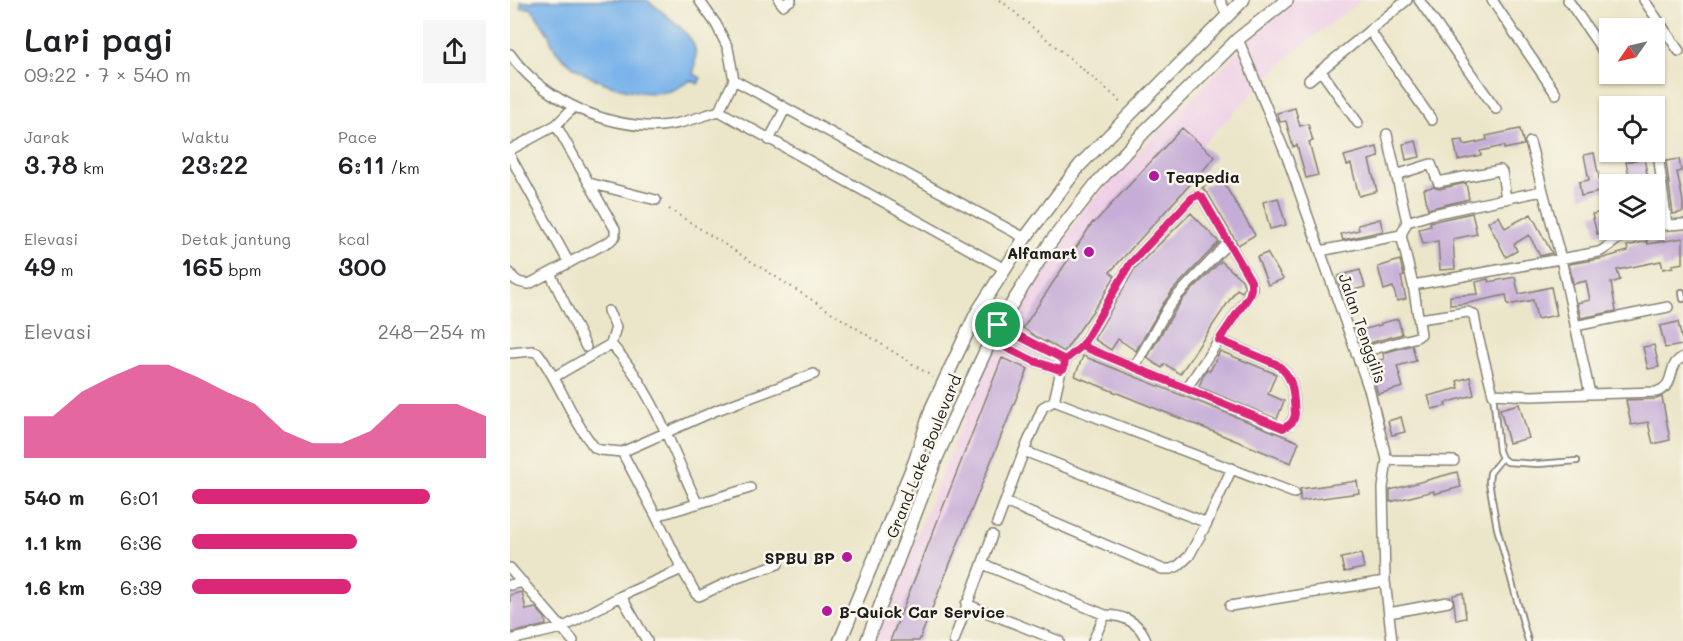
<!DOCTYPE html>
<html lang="id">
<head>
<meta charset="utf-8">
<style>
	:root { --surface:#fff; --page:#f6f6f6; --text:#202124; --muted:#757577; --accent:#db2777 }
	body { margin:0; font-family:Mali,sans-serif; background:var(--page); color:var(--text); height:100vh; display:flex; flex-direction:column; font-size:22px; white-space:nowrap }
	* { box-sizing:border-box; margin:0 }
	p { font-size:20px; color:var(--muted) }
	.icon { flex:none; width:33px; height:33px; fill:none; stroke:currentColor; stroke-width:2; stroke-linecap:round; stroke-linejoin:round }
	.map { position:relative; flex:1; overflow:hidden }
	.drawer { display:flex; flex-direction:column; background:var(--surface); width:510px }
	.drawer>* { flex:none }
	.needle { width:39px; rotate:236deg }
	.buttons { position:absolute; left:1089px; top:18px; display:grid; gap:12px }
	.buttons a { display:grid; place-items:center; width:66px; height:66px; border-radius:0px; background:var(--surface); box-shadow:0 2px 4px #0004; font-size:30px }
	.pin { position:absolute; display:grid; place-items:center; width:51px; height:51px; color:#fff; margin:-26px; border:3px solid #fff; border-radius:50%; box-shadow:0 2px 6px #0007 }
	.round { display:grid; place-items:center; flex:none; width:63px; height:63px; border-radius:0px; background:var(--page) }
	.head { display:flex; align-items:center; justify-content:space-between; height:102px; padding:0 24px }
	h1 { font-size:33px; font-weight:600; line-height:45px }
	.stats { display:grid; grid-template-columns:repeat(3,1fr); gap:9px; height:102px; padding:6px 24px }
	.stats div { display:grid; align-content:center }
	.stats b { font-size:26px; font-weight:600 }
	.stats small { font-size:16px; font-weight:400 }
	.stats p { font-size:16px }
	.chart { height:168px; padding:12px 24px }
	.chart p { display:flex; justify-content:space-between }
	.chart svg { width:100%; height:108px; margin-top:6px; fill:var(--accent); opacity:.7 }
	ul { padding:0 24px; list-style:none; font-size:20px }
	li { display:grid; grid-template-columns:96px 72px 1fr; align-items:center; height:45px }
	li i { height:15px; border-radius:8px; background:var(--accent) }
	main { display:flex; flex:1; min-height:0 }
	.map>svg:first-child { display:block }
	.built { fill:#efd0e6 }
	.water { fill:#79b3ea; stroke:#4a6883; stroke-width:1.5 }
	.building { fill:#c6add7 }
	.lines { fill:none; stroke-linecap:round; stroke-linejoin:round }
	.service-casing { stroke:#848172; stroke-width:8 }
	.minor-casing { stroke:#848172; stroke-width:12 }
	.tertiary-casing { stroke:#848172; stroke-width:15 }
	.path { stroke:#848172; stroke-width:2; stroke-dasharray:1.5 4.5; stroke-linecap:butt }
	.service { stroke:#fff; stroke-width:4.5 }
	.minor { stroke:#fff; stroke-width:9 }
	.tertiary { stroke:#fff; stroke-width:12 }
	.route-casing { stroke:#fff; stroke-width:12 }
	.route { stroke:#db2777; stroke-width:8 }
	.poi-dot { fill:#b5179e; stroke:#fbf7ec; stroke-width:2 }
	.labels { text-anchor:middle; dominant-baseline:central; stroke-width:5; stroke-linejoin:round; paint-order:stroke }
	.poi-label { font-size:16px; font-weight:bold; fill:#1c1c1c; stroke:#fbf7ec; text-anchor:start }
	.street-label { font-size:16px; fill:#1c1c1c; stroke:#fbf7ec }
</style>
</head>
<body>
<main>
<section class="drawer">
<div class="head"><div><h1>Lari pagi</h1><p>09:22 · 7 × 540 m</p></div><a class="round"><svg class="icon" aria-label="share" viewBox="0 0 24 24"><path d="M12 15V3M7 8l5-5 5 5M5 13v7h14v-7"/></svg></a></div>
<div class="stats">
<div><p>Jarak</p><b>3.78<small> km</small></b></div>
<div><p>Waktu</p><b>23:22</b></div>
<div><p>Pace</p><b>6:11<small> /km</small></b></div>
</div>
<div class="stats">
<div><p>Elevasi</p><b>49<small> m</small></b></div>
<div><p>Detak jantung</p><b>165<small> bpm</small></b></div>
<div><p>kcal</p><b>300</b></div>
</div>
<div class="chart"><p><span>Elevasi</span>248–254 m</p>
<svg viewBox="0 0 160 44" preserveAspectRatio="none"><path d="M0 44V27L10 27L20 17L30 11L40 6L50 6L60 11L70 17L80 22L90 33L100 38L110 38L120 33L130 22L140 22L150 22L160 27V44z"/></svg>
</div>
<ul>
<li><b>540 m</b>6:01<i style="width:81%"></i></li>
<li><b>1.1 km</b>6:36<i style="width:56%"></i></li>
<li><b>1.6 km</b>6:39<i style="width:54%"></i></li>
</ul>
</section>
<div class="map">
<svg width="1173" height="641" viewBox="0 0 1173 641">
	<rect width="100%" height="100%" fill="#fbf7ec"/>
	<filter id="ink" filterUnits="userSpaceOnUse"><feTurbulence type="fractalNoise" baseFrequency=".0167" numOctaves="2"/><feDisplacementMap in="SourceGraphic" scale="12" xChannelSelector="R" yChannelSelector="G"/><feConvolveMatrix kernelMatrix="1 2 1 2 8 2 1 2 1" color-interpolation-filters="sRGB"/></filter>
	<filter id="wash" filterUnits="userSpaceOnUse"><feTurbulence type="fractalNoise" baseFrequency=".008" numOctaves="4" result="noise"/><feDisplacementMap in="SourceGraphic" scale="24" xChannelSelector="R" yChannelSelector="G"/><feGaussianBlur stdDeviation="1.35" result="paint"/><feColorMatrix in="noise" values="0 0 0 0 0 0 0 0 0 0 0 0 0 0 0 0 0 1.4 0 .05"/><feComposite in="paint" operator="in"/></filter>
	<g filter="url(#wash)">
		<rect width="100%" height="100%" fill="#ebe6c9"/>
		<path class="built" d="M783 0H852L786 50 692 145 604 240 519 370 407 641H364L482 349 574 209 761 17Z"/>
		<path class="water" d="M25 0H137C151 11 181 32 185 49 187 57 184 67 184 74L191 78 188 84 181 80C174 84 167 89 160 91 124 99 67 78 45 49 41 44 41 37 37 32 32 24 27 16 21 8H11V2H21Z"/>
		<g id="blocks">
			<path class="building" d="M785 108 790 126 798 124 803 141 799 142 808 175 796 178 787 145 783 147 776 121 770 122 767 113Z
				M672 128 705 157 600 272 605 276 594 295 554 352 536 341 535 342 531 340 513 328 583 222 584 223Z
				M1010 129 1014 145 994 149V146L970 151 971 155 948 160 944 141 953 140 954 145 977 140 976 136Z
				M906 141 910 157 896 160 893 144Z
				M867 147 869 157 859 160 867 191 849 196 841 164 837 165 834 156Z
				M1084 153 1089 178 1095 177 1098 190 1071 196 1069 182 1079 180 1074 155Z
				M1134 158 1139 184H1121L1116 162Z
				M1169 159 1171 171 1167 172 1173 201V212L1163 214 1156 161Z
				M710 177 745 235 728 245 698 194 692 188Z
				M956 183 959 199 918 209 914 189 923 187 929 189Z
				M768 198 776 225 760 229 753 202Z
				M1099 211 1100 231 1087 234 1082 214Z
				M681 213 709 242 663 290 653 304 626 351 608 339 601 350 584 339 625 268Z
				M962 213 967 234 943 239 945 269 930 270 928 241 913 244 909 229 921 226 920 222 925 221Z
				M1021 214 1042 253 1030 256 1019 235 1004 244 1007 251 996 257 978 222 989 216 995 228Z
				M870 219 873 231 833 240 831 234 849 230 848 225Z
				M1173 238V263L1162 265 1163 267 1153 269 1151 261 1107 270 1110 280 1101 283 1106 311 1071 318 1067 303 1080 300 1076 281 1063 284 1059 264 1090 259 1118 251 1117 246 1137 241 1138 244Z
				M757 253 773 279 758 285 747 257Z
				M890 260 894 276 891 277 896 299 887 301 883 287 874 290 868 267Z
				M711 261 732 280 735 288 732 292 727 289 670 374 655 364 652 368 637 358 664 312 673 299Z
				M850 270 855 287 832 293 828 276Z
				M1005 277 1009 294 1041 287 1047 315 1027 319 1023 300 998 305 996 295 954 304 940 305V296L968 294 966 282 978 279 979 282Z
				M888 319 892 334 852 345 848 331 871 325V323Z
				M1168 322 1173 345 1155 348 1150 326Z
				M902 345 906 361 887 366 893 387 868 394 862 374H861L857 364 874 359 873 353Z
				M1144 345 1149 367 1138 369 1133 347Z
				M710 351 766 374 758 394 774 401 767 419 689 387 693 376 697 369 700 371Z
				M573 356 789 442 781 463 565 376Z
				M492 358 518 369 409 641H380Z
				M960 377 964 395 935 403 936 406 922 409 918 396 949 388 947 381Z
				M1152 397 1160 440 1143 444 1138 422 1121 425 1116 400 1146 399Z
				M1009 404 1019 438 999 443 990 409Z
				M891 417 895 432 882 435 878 421Z
				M947 472 951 487 924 494V491L880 502V490Z
				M847 481 849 493 790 501V489Z
				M851 554 854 568 834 572 831 558Z
				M12 592 16 610 26 608 35 618 36 625 0 633V595Z
				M953 593 956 618 946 620 943 595Z"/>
		</g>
	</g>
	<g filter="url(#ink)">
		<use href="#blocks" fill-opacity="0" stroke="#848172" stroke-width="1.5"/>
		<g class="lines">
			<defs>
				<path id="service" d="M1172 292 1173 299
					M983 394 989 451 992 458 997 462 1028 464 1067 461
					M992 458 980 473 979 482 987 528 1018 641"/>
				<path id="minor" d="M269 0 273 5 281 0
					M710 0 717 15
					M909 0 986 109
					M982 0 1046 94
					M1058 0 1100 61
					M1134 0 1169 51
					M860 31 922 120
					M728 39 777 157 860 392 877 460 873 488 875 581 882 641
					M0 54C30 96 85 123 136 126 161 128 186 118 209 111L224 80 218 48 206 24 189 0
					M811 71 848 123
					M224 80 515 238
					M799 80 897 0
					M209 111 495 269
					M877 134 897 222
					M259 140 275 109
					M0 150 46 125 64 107
					M0 156 59 263
					M1149 161 1157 225
					M886 175 921 164 928 182 990 170 992 172 996 199
					M79 183 146 200
					M1144 226 1173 224
					M810 251 891 235 897 222 923 214 1032 191
					M0 273C5 282 10 283 19 284L100 241 105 236V229L46 125
					M40 273 76 347
					M903 285 1089 252C1101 246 1110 235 1123 230
					M909 319 958 312 964 315 967 332 983 394 1021 396 1080 394 1051 259 1020 142
					M488 325 555 360
					M1065 326 1158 307
					M480 340 524 361 551 370
					M101 344C142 388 162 449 187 503
					M572 346 620 264 682 198 688 195 692 197 741 281 742 289 739 295 709 340
					M0 353 22 351 28 353C50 382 61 419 85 448L90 450 112 452 146 516 172 569 111 596 52 628 0 568
					M846 354 907 337 911 334 903 285 891 235
					M624 368 658 308 668 295 718 243
					M44 377 101 344 106 327 98 311
					M1080 394 1146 392C1168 385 1155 366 1173 357
					M544 401 551 370 554 368 555 360 572 346C637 373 703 400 769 427L773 428C780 425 783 422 785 414 783 393 785 377 766 364L709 340 676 389
					M514 451 697 523
					M112 452 207 410 304 374
					M877 460 944 461
					M495 502 652 569H661L668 566 679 556 697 523 722 468
					M146 516 240 488
					M487 523 514 451 533 407 544 401 784 493
					M473 564 595 615
					M172 569 186 594 189 596 227 578 268 564
					M0 585 13 582
					M111 596 137 641
					M456 604 549 641
					M720 606 875 581
					M879 613 938 602
					M0 640 52 628 63 641
					M444 641C456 605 471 571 482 535
					M583 641 595 615C612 615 631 622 636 641"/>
				<path id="tertiary" d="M330 641 405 461 422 407 466 314 515 238 570 165 733 0
					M357 641 426 459 444 418 485 331 540 243 586 184 635 131 728 39 777 0"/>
			</defs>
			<use href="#service" class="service-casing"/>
			<use href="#minor" class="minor-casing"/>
			<use href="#tertiary" class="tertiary-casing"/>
			<path class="path" d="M490 0 607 98 612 106
				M159 209 423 377"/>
			<use href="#service" class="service"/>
			<use href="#minor" class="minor"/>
			<use href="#tertiary" class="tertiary"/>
		</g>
	</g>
	<g class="lines" filter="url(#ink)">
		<defs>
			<path id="route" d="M488 325 480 340 524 361 547 369 551 370 554 368 555 360 572 346 773 428C780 425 784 422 785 414 783 393 785 377 766 364L709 340 739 296 741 289V281L692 197 688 195 682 198 620 264 572 346 555 360 488 325"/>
		</defs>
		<use href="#route" class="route-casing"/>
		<use href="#route" class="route"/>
	</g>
	<g class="poi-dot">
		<circle cx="644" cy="176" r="6"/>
		<circle cx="579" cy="252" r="6"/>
		<circle cx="337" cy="557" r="6"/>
		<circle cx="317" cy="611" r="6"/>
	</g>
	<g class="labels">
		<g class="poi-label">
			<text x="656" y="176">Teapedia</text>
			<text x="567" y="252" text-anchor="end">Alfamart</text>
			<text x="325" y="557" text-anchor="end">SPBU BP</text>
			<text x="329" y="611">B-Quick Car Service</text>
		</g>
		<g class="street-label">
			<text transform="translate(853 328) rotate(71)">Jalan Tenggilis</text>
			<text transform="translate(413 456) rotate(-68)">Grand Lake Boulevard</text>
		</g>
	</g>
</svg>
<div class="buttons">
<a><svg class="needle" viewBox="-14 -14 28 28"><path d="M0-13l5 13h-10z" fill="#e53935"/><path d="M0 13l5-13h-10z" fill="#757577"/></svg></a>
<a><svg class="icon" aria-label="locate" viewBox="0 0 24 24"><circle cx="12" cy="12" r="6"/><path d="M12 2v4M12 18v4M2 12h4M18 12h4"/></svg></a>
<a><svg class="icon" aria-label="layers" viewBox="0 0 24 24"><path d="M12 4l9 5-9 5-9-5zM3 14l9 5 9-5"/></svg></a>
</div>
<div class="pin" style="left:488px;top:325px;background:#1e9e55"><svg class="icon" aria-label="arrive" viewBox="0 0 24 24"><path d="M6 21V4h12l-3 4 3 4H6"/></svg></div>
</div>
</main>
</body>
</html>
